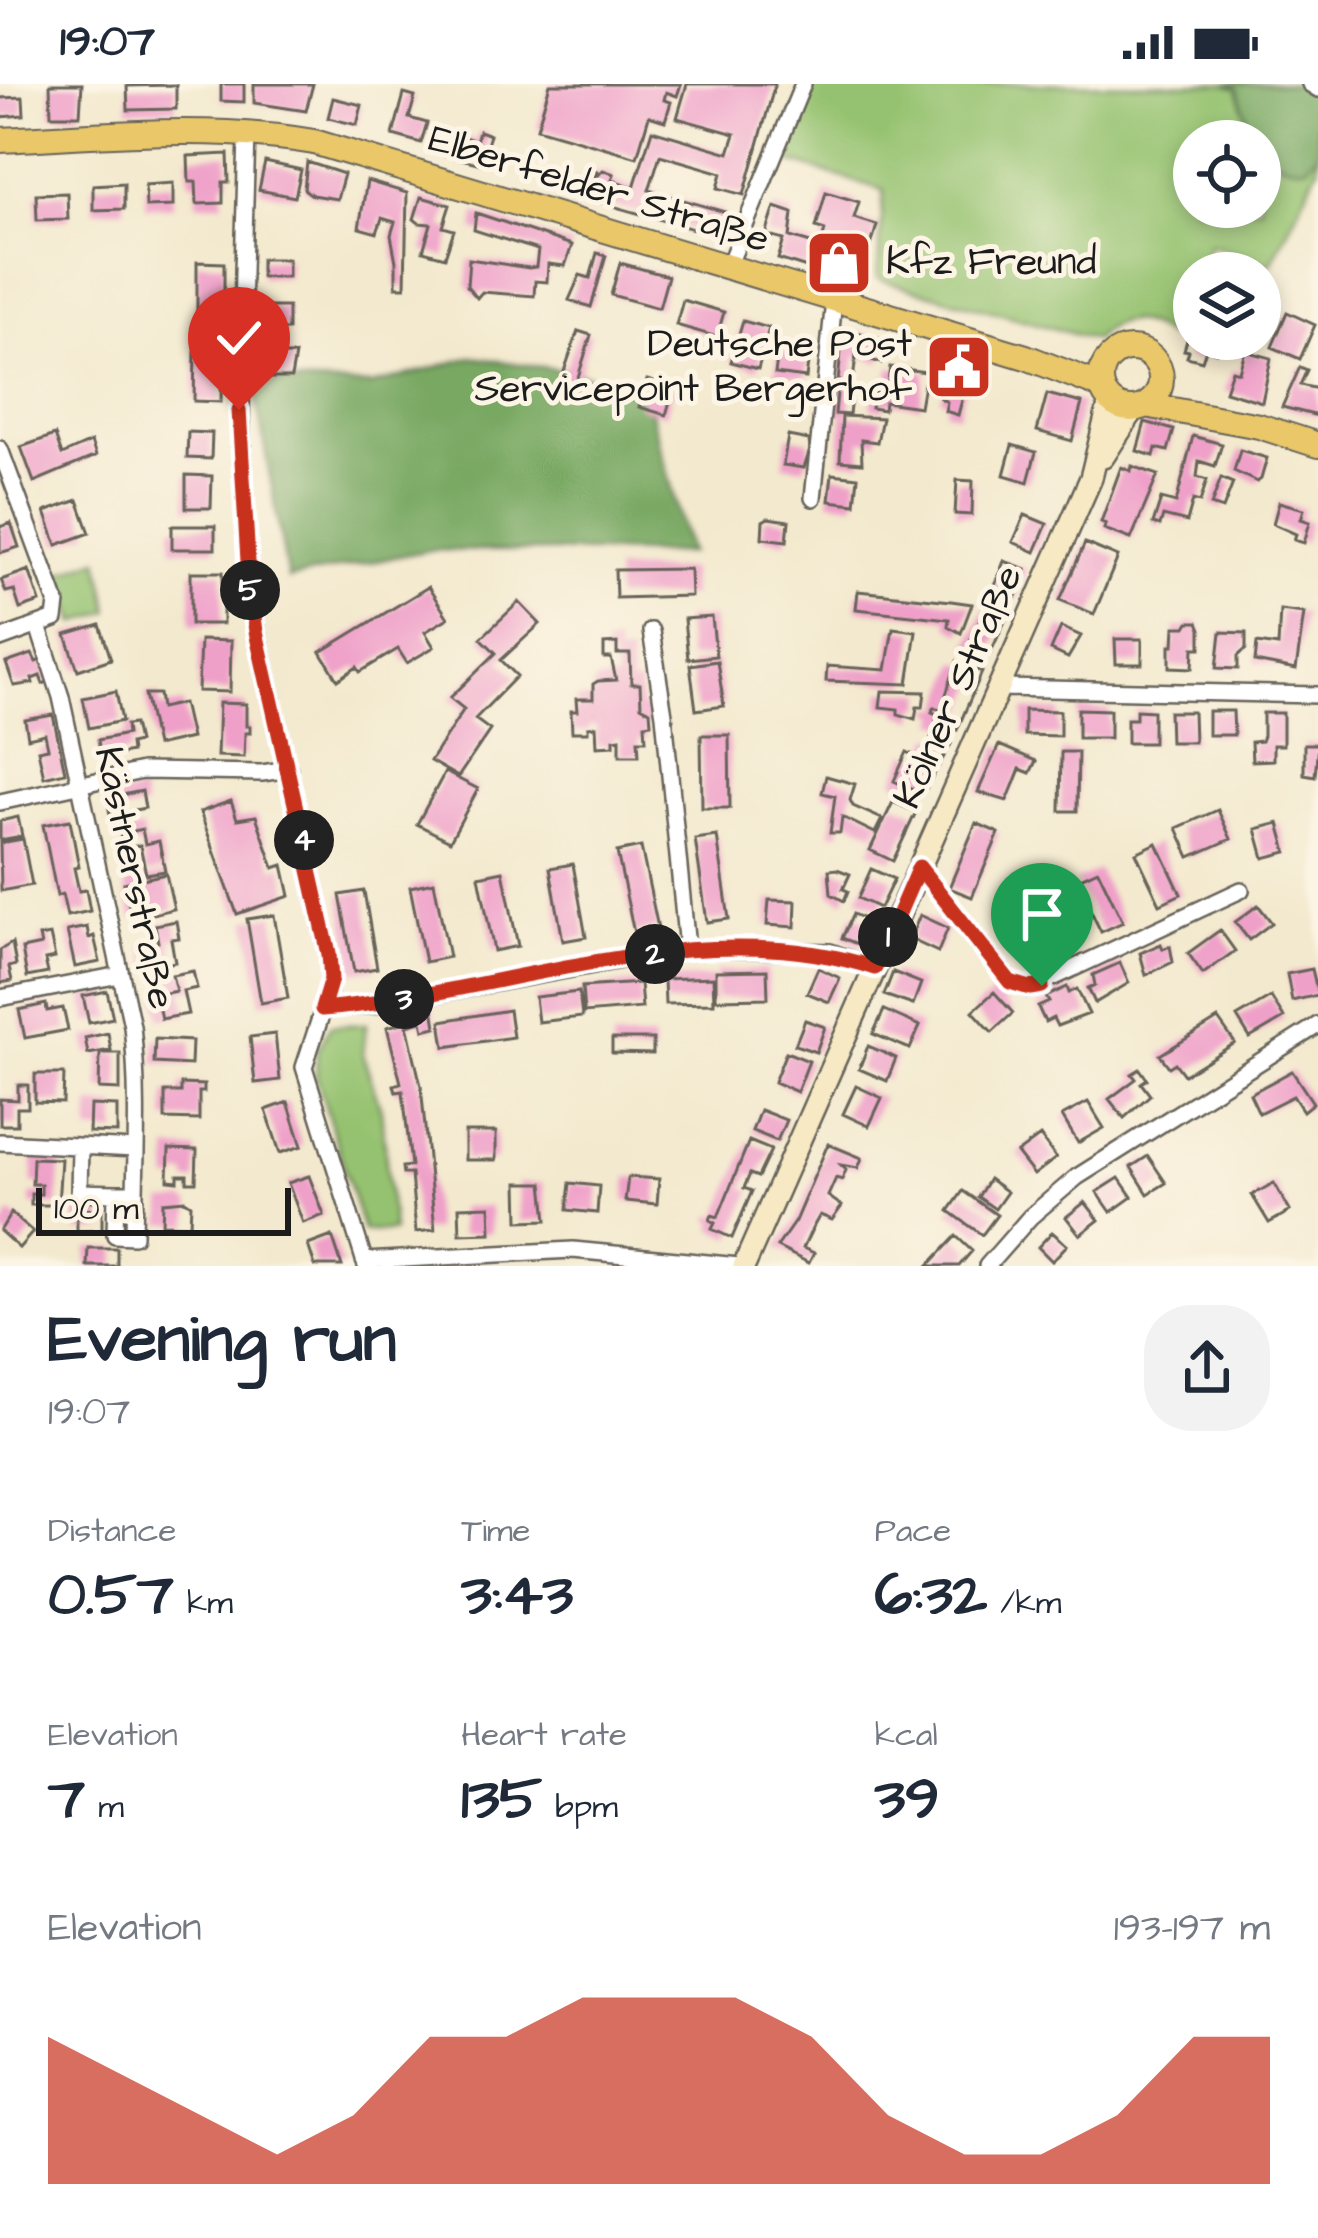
<!DOCTYPE html>
<html lang="en">
<head>
<meta charset="utf-8">
<style>
	:root { --surface:#fff; --page:#f2f2f3; --text:#1f2937; --muted:#747a83; --accent:#c8321e }
	body { margin:0; font-family:"Architects Daughter",sans-serif; background:var(--page); color:var(--text); height:100vh; display:flex; flex-direction:column; font-size:45px; white-space:nowrap }
	* { box-sizing:border-box; margin:0 }
	p { font-size:39px; color:var(--muted) }
	.icon { flex:none; width:66px; height:66px; fill:none; stroke:currentColor; stroke-width:2; stroke-linecap:round; stroke-linejoin:round }
	.map { position:relative; height:1182px; overflow:hidden }
	.side { display:flex; flex-direction:column; background:var(--surface); flex:1 }
	.side>* { flex:none }
	.fabs { position:absolute; left:1173px; top:36px; display:grid; gap:24px }
	.fabs a { display:grid; place-items:center; width:108px; height:108px; border-radius:50%; background:var(--surface); box-shadow:0 6px 18px #0003; font-size:60px }
	.scale { position:absolute; left:36px; bottom:30px; width:255px; box-sizing:border-box; padding-left:12px; border:6px solid #1c1c1c; border-top:0; font-size:33px; line-height:42px; white-space:nowrap; color:#1c1c1c; -webkit-text-stroke:9px #fcf5e5; paint-order:stroke }
	.pin { position:absolute; display:grid; place-items:center; width:102px; height:102px; color:#fff; margin:-123px -51px; border-radius:50% 50% 50% 0; rotate:-45deg; box-shadow:0 0 12px #0007 }
	.pin .icon { rotate:45deg }
	.km { position:absolute; width:60px; height:60px; margin:-30px; border-radius:50%; background:#222; color:#fff; font-size:33px; line-height:60px; text-align:center }
	.round { display:grid; place-items:center; flex:none; width:126px; height:126px; border-radius:48px; background:var(--page) }
	.summary { display:flex; align-items:center; justify-content:space-between; height:204px; padding:0 48px }
	h1 { font-size:66px; font-weight:700; line-height:90px }
	.figures { display:grid; grid-template-columns:repeat(3,1fr); gap:18px; height:204px; padding:12px 48px }
	.figures div { display:grid; align-content:center }
	.figures b { font-size:60px; font-weight:700 }
	.figures small { font-size:33px; font-weight:400 }
	.figures p { font-size:33px }
	.chart { height:336px; padding:24px 48px }
	.chart p { display:flex; justify-content:space-between }
	.chart svg { width:100%; height:216px; margin-top:12px; fill:var(--accent); opacity:.7 }
	.status { display:flex; justify-content:space-between; align-items:center; height:84px; padding:0 60px; background:var(--surface); direction:ltr }
	.status svg { height:33px; fill:currentColor }
	.map>svg:first-child { display:block }
	.green { fill:#95c270; stroke:#586f46; stroke-width:3 }
	.forest { fill:#78a862; stroke:#4a623f; stroke-width:3 }
	.building { fill:#efa0c9 }
	.lines { fill:none; stroke-linecap:round; stroke-linejoin:round }
	.street-casing { stroke:#67645a; stroke-width:20 }
	.secondary-casing { stroke:#67645a; stroke-width:26 }
	.primary-casing { stroke:#67645a; stroke-width:28 }
	.street { stroke:#fff; stroke-width:15 }
	.secondary { stroke:#f7e9c3; stroke-width:21 }
	.primary { stroke:#eac769; stroke-width:24 }
	.route-casing { stroke:#fff; stroke-width:24 }
	.route { stroke:#c8321e; stroke-width:15 }
	.labels { text-anchor:middle; dominant-baseline:central; stroke-width:10; stroke-linejoin:round; paint-order:stroke }
	.street-label { font-size:39px; fill:#1c1c1c; stroke:#fcf5e5 }
	.poi-label { font-size:39px; fill:#1c1c1c; stroke:#fcf5e5; text-anchor:start }
</style>
</head>
<body>
<div class="status"><b>19:07</b><svg viewBox="0 0 49 12"><path d="M0 12V9h3v3zM5 12V6h3v6zM10 12V3h3v9zM15 12V0h3v12zM26 1h20v11H26zM47 4h2v5h-2z"/></svg></div>
<div class="map">
<svg width="1318" height="1182" viewBox="0 0 1318 1182">
	<rect width="100%" height="100%" fill="#fcf5e5"/>
	<filter id="ink" filterUnits="userSpaceOnUse"><feTurbulence type="fractalNoise" baseFrequency=".00833" numOctaves="2"/><feDisplacementMap in="SourceGraphic" scale="24" xChannelSelector="R" yChannelSelector="G"/><feConvolveMatrix kernelMatrix="1 2 1 2 8 2 1 2 1" color-interpolation-filters="sRGB"/></filter>
	<filter id="wash" filterUnits="userSpaceOnUse"><feTurbulence type="fractalNoise" baseFrequency=".004" numOctaves="4" result="noise"/><feDisplacementMap in="SourceGraphic" scale="48" xChannelSelector="R" yChannelSelector="G"/><feGaussianBlur stdDeviation="2.7" result="paint"/><feColorMatrix in="noise" values="0 0 0 0 0 0 0 0 0 0 0 0 0 0 0 0 0 1.4 0 .05"/><feComposite in="paint" operator="in"/></filter>
	<g filter="url(#wash)">
		<rect width="100%" height="100%" fill="#f3e9ce"/>
		<path class="green" d="M808 0H1226L1237 4 1257 57H1194V123H1260V62C1270 77 1289 83 1307 82L1318 69V84L1271 180 1210 160 1168 253C1142 235 1117 228 1095 256L877 195 884 106 771 72Z
			M99 475 110 527 76 539 60 489Z
			M366 940 363 971 381 1026 393 1147H363L316 991 317 967 330 942Z"/>
		<path class="forest" d="M1227 0H1318V69L1306 82C1260 84 1249 43 1237 5Z
			M472 273 577 288 647 315 690 469 429 466 288 495 253 297 372 301Z"/>
		<g id="blocks">
			<path class="building" d="M50 0H82L80 31H51Z
				M221 0H244V18L221 17Z
				M254 0H313L306 27 254 19Z
				M550 0H681L677 12 666 8 664 16 671 18 665 37 649 32 637 73 537 44Z
				M687 0H775L744 111 718 104 722 89 660 71 649 106 725 128 718 152 577 112 586 84 597 87 594 96 603 86 614 90 612 96 634 103 652 46 729 69 735 50 677 34Z
				M176 1V25L128 26 127 2Z
				M404 10 415 13 409 34 427 39 421 59 393 51Z
				M23 13 24 31 0 33V14Z
				M333 14 362 21 357 41 328 34Z
				M439 45 476 57 479 47 490 51 481 80 433 68Z
				M228 70 229 98H223V119L197 120 196 98H189L188 72Z
				M265 78 301 86 295 113 259 106Z
				M307 78 344 90 337 115 312 111 304 105Z
				M367 97 407 109 405 203H396V178L391 151 395 138 382 134 377 149 359 144Z
				M124 99V125L93 126V101Z
				M173 99V122L146 123 145 101Z
				M826 108 859 118 854 134 877 141 862 193 815 179 817 175 810 173 807 184 778 175 784 156 766 151 775 123 793 129 790 153 814 160 812 165 819 167 825 146 816 143Z
				M67 109 68 135 37 136 36 110Z
				M421 113 450 121 443 143 454 146 445 173 423 167 431 140 419 139 414 135Z
				M476 129 572 161 565 182 548 180 547 198 535 197 534 212 482 208 477 214 467 202 469 175 529 184 536 183 538 166 474 146Z
				M597 169 606 172 591 223 569 216 580 191 590 194Z
				M261 175H288V193H261Z
				M197 178 224 179V238H197Z
				M620 179 668 192 659 224 611 211Z
				M683 216 724 228 717 253 676 241Z
				M262 223H288V246H262Z
				M1287 228 1315 241 1300 275 1272 263Z
				M743 237 769 244 758 285 731 278Z
				M847 245 888 257 881 279 856 271 849 331 835 330 841 267Z
				M1190 246 1194 247V255H1220L1216 268 1206 265 1202 277 1187 273 1189 267 1184 266Z
				M578 247 591 251 575 303 560 299Z
				M779 260 810 264 806 294 775 290Z
				M1245 267 1271 274 1262 318 1225 307 1232 286 1239 288Z
				M195 268 222 269 221 318 194 317Z
				M265 271H295L291 294H265Z
				M945 274 971 282 958 331 945 327 947 318 940 314 947 299 938 297Z
				M890 283 926 288 920 323 885 318 884 326 871 324 873 309 886 311Z
				M1300 283 1307 286 1300 301 1318 305V332L1282 323Z
				M647 296 674 304 666 331 639 323Z
				M1047 310 1082 319 1072 357 1037 347Z
				M842 332 882 334 877 358 861 356 862 379 840 377Z
				M1145 338 1174 346 1168 367 1156 364 1154 372 1137 367Z
				M188 348 212 349 211 375 187 374Z
				M55 351 62 371 91 358 96 372 34 398 21 363Z
				M788 352 809 356 810 366 804 384 783 381Z
				M1193 352 1222 360 1215 382 1199 377 1197 393 1207 396 1200 418 1193 416 1187 438 1163 432 1160 442 1153 440 1161 415 1176 419Z
				M1012 361 1036 368 1028 398 1004 391Z
				M1240 366 1267 374 1261 395 1257 398 1234 387Z
				M1132 382 1158 391 1131 455 1104 445 1106 440 1101 438 1121 383 1131 387Z
				M832 390 858 393 855 420 829 417Z
				M186 391 212 392 211 424H186Z
				M1221 394 1233 399 1223 425 1211 421Z
				M957 396 973 397 972 431 955 430Z
				M78 416 90 449 57 461 45 428Z
				M1279 418 1304 425 1301 435 1310 438 1304 459 1294 456 1296 450 1273 440Z
				M1025 431 1047 440 1035 468 1013 458Z
				M768 434 789 437 787 457 762 454 763 437Z
				M11 439 19 463 0 469V443Z
				M172 442H215V465H172Z
				M1085 459 1118 473 1094 530 1060 516Z
				M1004 477 1026 485 1015 515 993 507Z
				M690 485 691 512 616 514 615 486Z
				M29 486 40 518 20 525 14 506 6 508 1 496Z
				M191 488H223V540H191Z
				M428 503 448 534 425 548 434 563 407 579 398 565 360 588 357 583 338 596 321 568Z
				M858 507 951 517 972 520 961 549 948 542 949 535 856 525Z
				M519 518 540 540 501 576 517 592 475 635 490 646 458 693 430 677 464 625 450 614 496 569 481 554Z
				M984 526 1009 528 990 570 968 562Z
				M1280 526 1304 529 1296 586 1255 578 1257 559 1278 562Z
				M712 533 716 572 688 575 684 535Z
				M1189 538H1198L1201 545V564H1194L1193 584 1170 583V561H1174L1175 543H1186Z
				M100 541 111 575 78 586 66 551Z
				M1061 543 1081 552 1068 574 1051 566Z
				M893 544 916 547 908 600 826 597 827 582 886 586Z
				M1221 548 1246 549V565L1238 572V585L1217 584Z
				M1115 555H1142V580H1116Z
				M200 556 231 557 230 608 198 607Z
				M617 559V570H630L631 600H640L641 622 650 627 651 639 645 640 646 656H638L639 671H620V654L614 655V661L597 662 596 642 588 643V648H572L571 627H577L576 615H593V600L598 597 616 596 611 574H604V560Z
				M32 570 36 578 42 576 50 597 43 600 40 592 32 595 33 599 14 602 6 579Z
				M717 577 724 622 696 626 690 581Z
				M957 577 982 588 957 646 936 638 939 631 932 628 934 623 941 626Z
				M116 607 122 637 89 644 83 614Z
				M882 607 925 608 923 623H917L915 635 898 630V625L880 623Z
				M145 610H159L161 624 183 619 191 654 156 662Z
				M219 619 246 620V642H250V649H245L244 673 217 672Z
				M1078 625 1110 626V654H1078Z
				M1024 626 1060 627V652L1024 651Z
				M1136 626 1153 627V659H1127V635H1136Z
				M1208 627H1233L1234 651H1208Z
				M1169 628H1193L1194 658H1170Z
				M1263 629H1283V661H1273V676L1252 677 1251 658 1261 657 1263 652Z
				M53 631 65 688 44 693 38 666 48 664 45 650 28 654 25 636Z
				M134 640 138 658 130 660 131 668 101 674 98 656 127 650 126 641Z
				M701 651H729L730 724H702Z
				M932 652 951 660 923 710 894 697 907 668 922 675Z
				M1304 660H1318L1315 692 1304 690Z
				M999 661 1036 677 1030 689 1020 685 1007 717 978 708Z
				M1061 668H1078L1077 727H1060Z
				M445 688 478 705 450 757 417 740Z
				M826 692 855 700 850 716 853 722 882 735 875 749 842 733 840 749H830L835 712 822 709Z
				M142 707 145 724 110 731 107 714Z
				M231 717 237 735 256 732 274 784 283 781 290 812 237 830 200 728Z
				M893 718 916 728 893 777 870 766Z
				M1218 726 1231 755 1190 773 1177 744Z
				M18 733 22 752 0 756V737Z
				M70 736 79 783 74 784 79 807 86 806 90 827 67 832 62 810 57 812 43 741Z
				M976 739 999 749 972 813 949 804Z
				M1279 739 1287 768 1264 774 1256 745Z
				M142 745 145 760 159 757 165 787 146 790 140 761 123 764 120 750Z
				M717 752 729 835 707 838 695 755Z
				M23 755 32 801 1 807 0 759Z
				M1157 759 1181 810 1160 820 1136 769Z
				M641 763 658 844 634 849 617 768Z
				M573 780 586 853 563 857 550 784Z
				M837 785 850 790 843 805 848 807 844 817 831 810 829 786Z
				M871 785 894 795 880 824 858 814Z
				M1098 786 1123 838 1101 848 1076 796Z
				M503 787 518 862 494 867 479 792Z
				M166 790 174 825 132 835 124 799Z
				M434 798 449 873 425 878 410 803Z
				M364 807 377 884 354 888 340 811Z
				M1039 813 1063 866 1042 876 1018 823Z
				M769 816 796 817 795 843 767 841Z
				M1258 821 1272 839 1249 856 1235 838Z
				M853 830 873 839 862 862 842 854Z
				M274 831 288 914 261 919 247 835Z
				M920 831 948 844 938 868 910 855Z
				M176 837 179 854 171 855 175 878 148 883 143 860 158 858 155 841Z
				M87 843 89 854 94 852 100 878 75 883 67 847Z
				M1220 846 1235 867 1203 890 1188 869Z
				M50 851 55 874 45 876 48 889 27 893 22 865 41 861 39 853Z
				M12 859 16 881 9 883 12 897 0 899V866Z
				M1161 860 1163 865 1170 862 1173 878 1146 891 1140 869Z
				M1120 879 1129 899 1095 919 1088 904 1095 901 1093 891Z
				M818 884 840 894 829 918 807 909Z
				M1312 885 1318 911 1292 917 1287 890Z
				M767 886 768 914 716 915V887Z
				M193 887 197 904 183 907 188 930 161 935 156 911 176 907 172 891Z
				M893 888 921 899 913 921 884 911Z
				M713 893 714 919 665 920 664 895Z
				M640 899 642 924 584 929 582 903Z
				M1067 903 1069 909 1077 905 1089 930 1057 942 1053 934 1045 938 1038 923 1049 918 1046 913Z
				M107 907 113 934 89 939 83 912Z
				M579 908 582 933 538 938 535 913Z
				M994 908 1013 929 992 948 973 927Z
				M1271 913 1284 934 1250 954 1237 933Z
				M46 920 47 927 63 924 68 946 25 954 19 926Z
				M433 924 436 943 424 946 422 937 407 941 421 1002 435 1146 416 1148 411 1090H403L402 1083 411 1082 403 1007 396 1008 394 1001 401 999 387 943 401 939 402 932Z
				M509 926 513 953 445 963 441 937Z
				M884 926 920 942 910 965 873 950Z
				M1218 935 1235 959 1184 991 1175 979 1169 983 1160 971Z
				M805 936 825 943 816 968 795 961Z
				M108 949 111 966 88 970 85 954Z
				M275 950 280 996 255 999 250 953Z
				M155 955 192 957 191 981 154 979Z
				M612 955H653V970L612 969Z
				M868 962 896 974 887 997 859 985Z
				M786 968 809 977 797 1008 774 998Z
				M100 969H120V1006L99 1005Z
				M1140 985 1147 995 1141 999 1150 1011 1124 1034 1109 1015 1136 995 1132 990Z
				M1292 987 1313 1019 1303 1027 1293 1012 1259 1029 1250 1010Z
				M35 990H64L63 1019 35 1018Z
				M181 1000 204 1001V1008H199V1036L165 1035V1008H181Z
				M18 1001H28V1024H17V1041H0V1015L18 1016Z
				M856 1002 882 1014 869 1042 843 1030Z
				M288 1018 302 1062 280 1069 266 1026Z
				M1088 1018 1104 1044 1078 1059 1062 1032Z
				M90 1021 117 1022V1049L89 1048Z
				M760 1026 786 1036 777 1057 752 1047Z
				M465 1048H496V1076H465Z
				M1040 1052 1056 1074 1034 1091 1017 1069Z
				M749 1057 771 1066 758 1093 750 1090 744 1104 752 1107 732 1154 712 1145 715 1139 710 1136 712 1131 718 1133Z
				M828 1060 862 1074 858 1084 841 1081 846 1086 842 1096 836 1094 828 1112 842 1122 832 1136 820 1131 812 1145 803 1164 814 1169 809 1179 777 1163 795 1137Z
				M169 1065 197 1066 196 1098H187V1091H178V1097L168 1096Z
				M1148 1072 1166 1099 1148 1110 1131 1083Z
				M33 1074 61 1075 58 1121H31V1110H41V1100H32Z
				M309 1092 324 1131 303 1139 288 1099Z
				M628 1093 659 1095 657 1120 625 1117Z
				M1119 1094 1132 1113 1111 1128 1097 1108Z
				M989 1095 1007 1108 995 1125 978 1113Z
				M518 1099H543L547 1136 519 1137Z
				M570 1099 599 1102 597 1129 567 1126Z
				M1274 1099 1290 1127 1269 1139 1252 1111Z
				M963 1107 997 1131 982 1151 949 1127Z
				M185 1116 191 1120 190 1141 162 1140 163 1118Z
				M1085 1118 1099 1136 1080 1151 1066 1133Z
				M490 1122 491 1149 460 1150 459 1123Z
				M102 1125V1146L77 1147V1126Z
				M11 1129 33 1148 19 1164 0 1147Z
				M1052 1148 1067 1161 1052 1177 1038 1163Z
				M332 1152 342 1182H315L308 1161Z
				M956 1152 972 1167 959 1182H928Z
				M88 1164H117V1182H87Z"/>
		</g>
	</g>
	<g filter="url(#ink)">
		<use href="#blocks" fill-opacity="0" stroke="#67645a" stroke-width="3"/>
		<g class="lines">
			<defs>
				<path id="street" d="M1310 0 1318 5
					M247 48C243 214 232 382 257 547L331 883 329 907 304 983 366 1182
					M728 183 803 0
					M0 365 57 519 55 535 0 555
					M813 414 834 217
					M38 542 61 613 132 942C140 1011 135 1082 134 1152L115 1151 116 1109H135
					M651 547 664 631 687 864
					M998 604 1318 611
					M0 718 142 687 262 689 289 685
					M919 783 1010 897 1029 905 1241 806
					M0 914 120 891
					M322 925 375 921 687 864 830 868 875 884
					M0 1058 135 1065
					M80 1063 79 1108 116 1109
					M364 1177 573 1166 739 1182
					M987 1182 1030 1133 1077 1093 1318 941"/>
				<path id="secondary" d="M1103 373 1134 325
					M744 1182 1091 394 1110 317"/>
				<path id="primary" d="M0 56C106 51 209 40 314 58L1026 273 1101 302
					M1101 295a30 30 0 1 1 60 0a30 30 0 1 1-60 0Z
					M1146 321 1259 342 1318 361"/>
			</defs>
			<use href="#street" class="street-casing"/>
			<use href="#secondary" class="secondary-casing"/>
			<use href="#primary" class="primary-casing"/>
			<use href="#street" class="street"/>
			<use href="#secondary" class="secondary"/>
			<use href="#primary" class="primary"/>
		</g>
	</g>
	<g class="lines" filter="url(#ink)">
		<defs>
			<path id="route" d="M239 326 249 494 256 548 329 870 331 895 322 925C502 910 697 826 875 884L919 783 1010 898 1030 904 1042 902"/>
		</defs>
		<use href="#route" class="route-casing"/>
		<use href="#route" class="route"/>
	</g>
	<defs>
		<symbol id="shop-square" viewBox="-11 -11 22 22"><rect x="-9" y="-9" width="18" height="18" rx="4" fill="#c8321e" stroke="#fcf5e5"/><path d="M-5-2.5h2.3a2.7 3.5 0 0 1 5.4 0H5L5.5 6h-11ZM-1.5-2.5h3a1.5 2.3 0 0 0-3 0Z" fill="#fff"/></symbol>
		<symbol id="civic-square" viewBox="-11 -11 22 22"><rect x="-9" y="-9" width="18" height="18" rx="4" fill="#c8321e" stroke="#fcf5e5"/><path d="M-.6-6.5H3V-4.5H.6V-3L4-1V1h2V6H-6V1h2V-1L-.6-3ZM-1.2 2.5V6h2.4V2.5Z" fill="#fff"/></symbol>
	</defs>
	<g fill-rule="evenodd">
		<use href="#shop-square" x="801" y="141" width="76" height="76"/>
		<use href="#civic-square" x="921" y="245" width="76" height="76"/>
	</g>
	<g class="labels">
		<g class="street-label">
			<text transform="translate(599 106) rotate(17)">Elberfelder Straße</text>
			<text transform="translate(959 603) rotate(-66)">Kölner Straße</text>
			<text transform="translate(134 794) rotate(78)">Kästnerstraße</text>
		</g>
		<g class="poi-label">
			<text x="886" y="179">Kfz Freund</text>
			<text x="912" y="261" text-anchor="end">Deutsche Post<tspan x="912" dy="45">Servicepoint Bergerhof</tspan></text>
		</g>
	</g>
</svg>
<div class="fabs">
<a><svg class="icon" aria-label="locate" viewBox="0 0 24 24"><circle cx="12" cy="12" r="6"/><path d="M12 2v4M12 18v4M2 12h4M18 12h4"/></svg></a>
<a><svg class="icon" aria-label="layers" viewBox="0 0 24 24"><path d="M12 4l9 5-9 5-9-5zM3 14l9 5 9-5"/></svg></a>
</div>
<div class="scale">100 m</div>
<div class="pin" style="left:1042px;top:902px;background:#1e9e55"><svg class="icon" aria-label="arrive" viewBox="0 0 24 24"><path d="M6 21V4h12l-3 4 3 4H6"/></svg></div>
<div class="pin" style="left:239px;top:326px;background:#d93025"><svg class="icon" aria-label="check" viewBox="0 0 24 24"><path d="M5 12l5 5 9-10"/></svg></div>
<b class="km" style="left:888px;top:853px">1</b>
<b class="km" style="left:655px;top:870px">2</b>
<b class="km" style="left:404px;top:915px">3</b>
<b class="km" style="left:304px;top:756px">4</b>
<b class="km" style="left:250px;top:506px">5</b>
</div>
<section class="side">
<div class="summary"><div><h1>Evening run</h1><p>19:07</p></div><a class="round"><svg class="icon" aria-label="share" viewBox="0 0 24 24"><path d="M12 15V3M7 8l5-5 5 5M5 13v7h14v-7"/></svg></a></div>
<div class="figures">
<div><p>Distance</p><b>0.57<small> km</small></b></div>
<div><p>Time</p><b>3:43</b></div>
<div><p>Pace</p><b>6:32<small> /km</small></b></div>
</div>
<div class="figures">
<div><p>Elevation</p><b>7<small> m</small></b></div>
<div><p>Heart rate</p><b>135<small> bpm</small></b></div>
<div><p>kcal</p><b>39</b></div>
</div>
<div class="chart"><p><span>Elevation</span>193–197 m</p>
<svg viewBox="0 0 160 44" preserveAspectRatio="none"><path d="M0 44V14L10 22L20 30L30 38L40 30L50 14L60 14L70 6L80 6L90 6L100 14L110 30L120 38L130 38L140 30L150 14L160 14V44z"/></svg>
</div>
</section>
</body>
</html>
